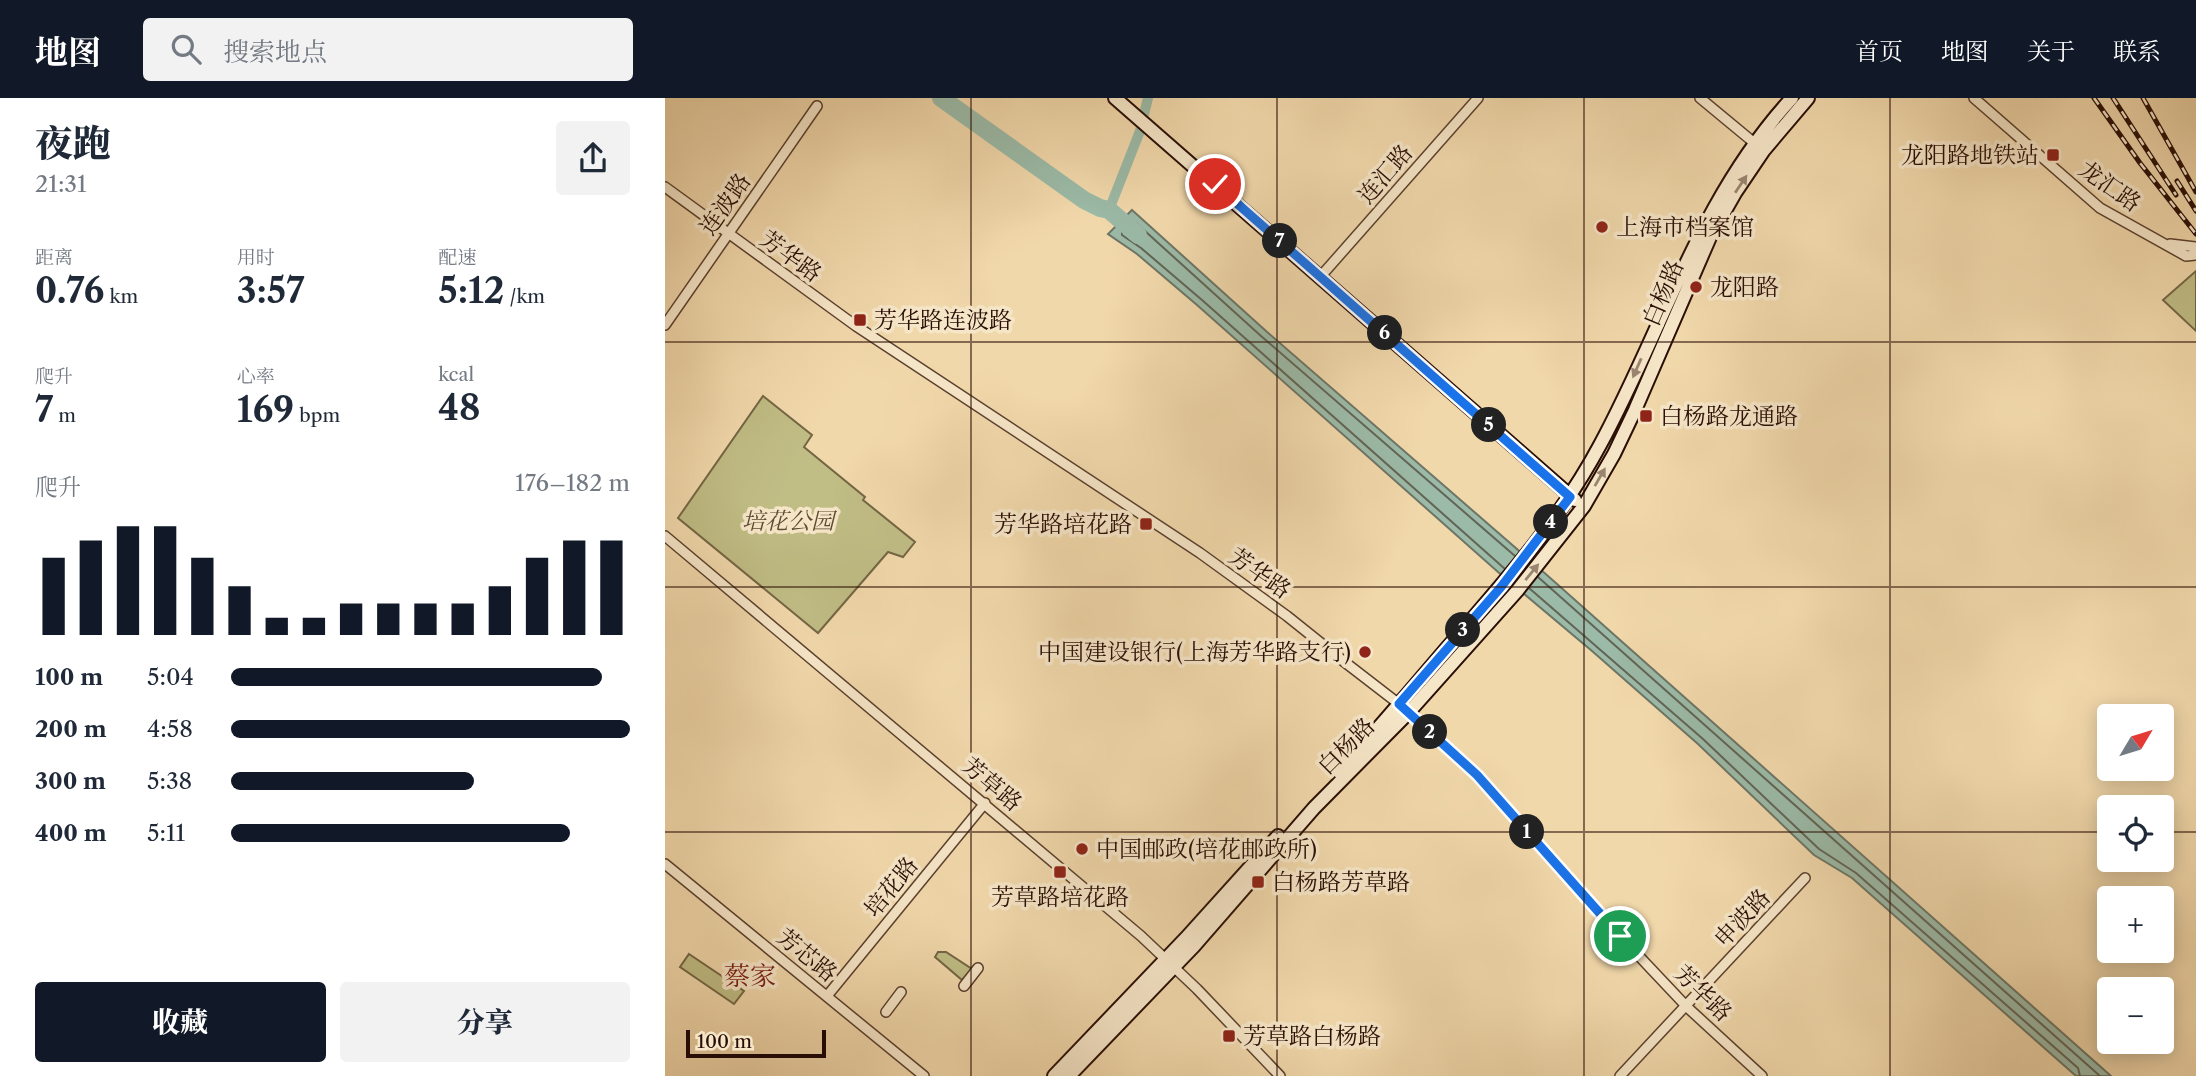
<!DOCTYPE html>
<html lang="zh">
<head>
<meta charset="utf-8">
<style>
	:root { --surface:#fff; --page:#f2f2f3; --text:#1f2937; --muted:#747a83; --accent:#111827 }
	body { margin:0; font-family:"Libre Caslon Text","Noto Serif SC",serif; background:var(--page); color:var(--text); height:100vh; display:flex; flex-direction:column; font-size:26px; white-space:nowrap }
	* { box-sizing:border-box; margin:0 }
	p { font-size:23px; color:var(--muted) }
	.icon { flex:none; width:38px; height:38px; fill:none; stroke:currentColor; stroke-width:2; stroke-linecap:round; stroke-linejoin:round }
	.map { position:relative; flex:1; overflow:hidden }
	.side { display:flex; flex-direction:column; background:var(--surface); width:665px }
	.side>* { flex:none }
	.needle { width:46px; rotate:52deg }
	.controls { position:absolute; left:1432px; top:606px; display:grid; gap:14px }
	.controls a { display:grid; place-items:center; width:77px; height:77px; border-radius:7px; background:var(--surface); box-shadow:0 4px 18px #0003; font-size:35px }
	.scale { position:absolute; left:21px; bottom:18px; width:140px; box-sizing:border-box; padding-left:7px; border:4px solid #290e05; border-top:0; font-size:19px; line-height:24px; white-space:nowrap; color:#290e05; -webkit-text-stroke:5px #f6e6c8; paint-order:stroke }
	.pin { position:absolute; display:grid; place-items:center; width:60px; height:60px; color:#fff; margin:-30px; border:4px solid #fff; border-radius:50%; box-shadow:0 2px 7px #0007 }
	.km { position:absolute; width:35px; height:35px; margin:-18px; border-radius:50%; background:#222; color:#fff; font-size:19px; line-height:35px; text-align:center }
	.round { display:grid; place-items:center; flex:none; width:74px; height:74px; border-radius:7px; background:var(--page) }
	.summary { display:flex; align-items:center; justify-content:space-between; height:119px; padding:0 35px }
	h1 { font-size:38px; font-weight:800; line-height:52px }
	.figures { display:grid; grid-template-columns:repeat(3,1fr); gap:10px; height:119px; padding:7px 35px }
	.figures div { display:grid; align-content:center }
	.figures b { font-size:35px; font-weight:800 }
	.figures small { font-size:19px; font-weight:400 }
	.figures p { font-size:19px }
	.chart { height:196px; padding:14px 35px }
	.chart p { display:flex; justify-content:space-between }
	.chart svg { width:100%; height:126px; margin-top:7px; stroke:var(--accent); stroke-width:6 }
	.cta { display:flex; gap:14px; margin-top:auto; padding:14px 35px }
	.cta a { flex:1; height:80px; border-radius:7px; background:var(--accent); color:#fff; font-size:28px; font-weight:800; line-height:80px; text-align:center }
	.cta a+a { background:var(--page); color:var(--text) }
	ul { padding:0 35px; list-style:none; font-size:23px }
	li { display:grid; grid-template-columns:112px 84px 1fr; align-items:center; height:52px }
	li i { height:18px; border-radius:9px; background:var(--accent) }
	header { display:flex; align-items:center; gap:42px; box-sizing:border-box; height:98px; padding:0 35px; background:var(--accent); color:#fff }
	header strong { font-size:33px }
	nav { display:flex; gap:38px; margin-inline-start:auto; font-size:24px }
	.search { width:490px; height:63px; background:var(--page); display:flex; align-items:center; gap:18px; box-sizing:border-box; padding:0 24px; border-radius:7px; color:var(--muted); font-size:26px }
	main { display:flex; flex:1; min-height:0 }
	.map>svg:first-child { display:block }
	.green { fill:#c0bd85; stroke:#746645; stroke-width:2 }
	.water { fill:#9bbaa7; stroke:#6d7566; stroke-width:2 }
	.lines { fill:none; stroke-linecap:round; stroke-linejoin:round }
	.shore { stroke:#626456; stroke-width:2 }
	.canal { stroke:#9bbaa7; stroke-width:10 }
	.river { stroke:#9bbaa7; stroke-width:18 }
	.street-casing { stroke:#5b402e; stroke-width:12 }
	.secondary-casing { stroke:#290e05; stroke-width:16 }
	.street { stroke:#f6e6c8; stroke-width:9 }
	.secondary { stroke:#f6e6c8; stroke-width:12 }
	.rail-casing { stroke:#290e05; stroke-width:5 }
	.rail { stroke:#f6e6c8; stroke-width:2.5; stroke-dasharray:8; stroke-linecap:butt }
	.oneway { fill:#9a8570 }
	.route-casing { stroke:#fff; stroke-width:14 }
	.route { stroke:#1a73e8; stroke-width:9 }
	.grid { fill:none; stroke:#290e05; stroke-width:2; stroke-opacity:0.55 }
	.poi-dot { fill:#8f2418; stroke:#f6e6c8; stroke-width:2.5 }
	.labels { text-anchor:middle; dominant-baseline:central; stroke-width:7; stroke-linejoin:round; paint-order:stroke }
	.poi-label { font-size:23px; fill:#290e05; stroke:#f6e6c8; text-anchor:start }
	.street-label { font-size:23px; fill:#290e05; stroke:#f6e6c8 }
	.park-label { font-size:23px; font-style:italic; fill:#5e4b32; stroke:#f6e6c8 }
	.quarter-label { font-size:26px; fill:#7a1f14; stroke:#f6e6c8 }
</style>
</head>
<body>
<header>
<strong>地图</strong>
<div class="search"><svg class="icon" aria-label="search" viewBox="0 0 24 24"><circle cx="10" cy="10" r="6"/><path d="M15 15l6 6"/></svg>搜索地点</div>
<nav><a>首页</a><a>地图</a><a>关于</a><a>联系</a></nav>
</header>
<main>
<section class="side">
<div class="summary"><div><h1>夜跑</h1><p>21:31</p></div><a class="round"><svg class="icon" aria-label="share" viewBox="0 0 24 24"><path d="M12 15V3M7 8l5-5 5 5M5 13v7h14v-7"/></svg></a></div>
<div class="figures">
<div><p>距离</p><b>0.76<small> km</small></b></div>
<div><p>用时</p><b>3:57</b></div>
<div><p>配速</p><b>5:12<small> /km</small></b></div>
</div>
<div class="figures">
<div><p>爬升</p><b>7<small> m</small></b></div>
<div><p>心率</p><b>169<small> bpm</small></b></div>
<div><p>kcal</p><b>48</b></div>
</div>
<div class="chart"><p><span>爬升</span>176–182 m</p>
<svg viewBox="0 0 160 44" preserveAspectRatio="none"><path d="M5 44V17M15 44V11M25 44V6M35 44V6M45 44V17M55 44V27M65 44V38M75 44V38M85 44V33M95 44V33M105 44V33M115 44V33M125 44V27M135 44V17M145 44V11M155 44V11"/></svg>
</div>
<ul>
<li><b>100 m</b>5:04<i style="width:93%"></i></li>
<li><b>200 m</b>4:58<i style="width:100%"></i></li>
<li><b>300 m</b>5:38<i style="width:61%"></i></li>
<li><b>400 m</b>5:11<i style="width:85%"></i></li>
</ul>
<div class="cta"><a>收藏</a><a>分享</a></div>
</section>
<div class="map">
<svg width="1531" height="978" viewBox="0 0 1531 978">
	<rect width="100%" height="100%" fill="#f1d8ab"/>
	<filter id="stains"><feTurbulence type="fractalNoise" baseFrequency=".00286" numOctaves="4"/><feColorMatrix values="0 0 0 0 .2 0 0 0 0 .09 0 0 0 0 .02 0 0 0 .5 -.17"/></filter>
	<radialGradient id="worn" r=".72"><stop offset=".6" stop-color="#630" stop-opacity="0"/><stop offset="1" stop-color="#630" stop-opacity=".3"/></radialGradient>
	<path class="green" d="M1531 173V233L1498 202Z
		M98 298 147 337 139 349 200 399 198 402 250 444 238 459 223 454 153 535 13 420Z
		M273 854H281L307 871 297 882 270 859Z
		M24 856 79 893 69 906 15 869Z"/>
	<path class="water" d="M467 112 601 233 883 478 1446 978H1411L1187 780 1149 757 1033 646 927 553 833 474 532 207 472 156 443 136Z"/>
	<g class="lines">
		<path class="shore" d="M840 471 537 202 476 150 457 137V133L466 124H470L596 238 850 458
			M873 479 1435 978
			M864 490 1038 641 1154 751 1191 775 1413 970 1415 978"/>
		<path class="canal" d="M444 112 475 33 483 0"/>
		<path class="river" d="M276 0 419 102 435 110 444 112 473 137"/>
		<defs>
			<path id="street" d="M1035 0 1093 48
				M1309 0 1435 110 1521 158 1531 157
				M0 89 191 228 535 455 622 518 677 562 734 606 812 677 955 838 1022 909 1097 978
				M1505 146 1531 149
				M656 178 813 0
				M0 227 152 8
				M0 438 476 838 532 891 615 978
				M0 766 259 978
				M299 888 313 870
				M162 898 320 705
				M221 914 236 894
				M955 978 1140 780"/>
			<path id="secondary" d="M450 0 910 402
				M674 674C711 634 746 592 782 550 838 486 895 422 935 347 999 229 1034 101 1127 0
				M389 978 521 840 613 738
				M404 978 529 848 649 710 744 614 852 493 919 408 949 356 970 312 1045 139 1070 95 1099 52 1143 0"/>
		</defs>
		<use href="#street" class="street-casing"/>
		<use href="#secondary" class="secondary-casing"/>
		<use href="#street" class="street"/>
		<use href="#secondary" class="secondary"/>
		<defs>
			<path id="rail" d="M1429 0 1475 65 1531 136
				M1448 0 1511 97
				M1478 0 1531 94
				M1512 83 1531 113"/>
		</defs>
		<use href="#rail" class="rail-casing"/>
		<use href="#rail" class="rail"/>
	</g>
	<defs><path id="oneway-solid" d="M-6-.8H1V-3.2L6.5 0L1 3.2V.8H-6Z" transform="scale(1.75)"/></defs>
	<g class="oneway">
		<use href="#oneway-solid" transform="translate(1076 86) rotate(-56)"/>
		<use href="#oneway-solid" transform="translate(972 270) rotate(114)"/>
		<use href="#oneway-solid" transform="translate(935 379) rotate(-60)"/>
		<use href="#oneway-solid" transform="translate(867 474) rotate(-51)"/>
	</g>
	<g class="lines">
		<defs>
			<path id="route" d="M550 86 905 399 836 489 734 606 812 677 955 838"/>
		</defs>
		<use href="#route" class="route-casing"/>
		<use href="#route" class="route"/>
	</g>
	<path class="grid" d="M306 0V978M612 0V978M919 0V978M1225 0V978M0 244H1531M0 489H1531M0 734H1444M1496 734H1531"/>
	<g class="poi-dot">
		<rect x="1381" y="50" width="14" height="14" rx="3.5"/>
		<circle cx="937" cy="129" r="7"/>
		<circle cx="1031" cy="189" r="7"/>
		<rect x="188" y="215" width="14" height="14" rx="3.5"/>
		<rect x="974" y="311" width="14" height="14" rx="3.5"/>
		<rect x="474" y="419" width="14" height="14" rx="3.5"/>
		<circle cx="700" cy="554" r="7"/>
		<circle cx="417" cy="751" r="7"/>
		<rect x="388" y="767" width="14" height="14" rx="3.5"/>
		<rect x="586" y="777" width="14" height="14" rx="3.5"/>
		<rect x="557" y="931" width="14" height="14" rx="3.5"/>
	</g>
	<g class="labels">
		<g class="poi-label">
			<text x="1374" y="57" text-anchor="end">龙阳路地铁站</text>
			<text x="951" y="129">上海市档案馆</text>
			<text x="1045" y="189">龙阳路</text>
			<text x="209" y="222">芳华路连波路</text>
			<text x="995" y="318">白杨路龙通路</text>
			<text x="467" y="426" text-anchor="end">芳华路培花路</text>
			<text x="686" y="554" text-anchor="end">中国建设银行(上海芳华路支行)</text>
			<text x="431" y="751">中国邮政(培花邮政所)</text>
			<text x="607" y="784">白杨路芳草路</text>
			<text x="395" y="799" text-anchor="middle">芳草路培花路</text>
			<text x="578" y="938">芳草路白杨路</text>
		</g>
		<g class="street-label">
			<text transform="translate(720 76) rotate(-49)">连汇路</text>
			<text transform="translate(1445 88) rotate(35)">龙汇路</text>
			<text transform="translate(60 106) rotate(-55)">连波路</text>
			<text transform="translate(126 158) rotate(36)">芳华路</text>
			<text transform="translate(998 195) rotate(-67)">白杨路</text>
			<text transform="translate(595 475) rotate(35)">芳华路</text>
			<text transform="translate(681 648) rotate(-45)">白杨路</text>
			<text transform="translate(327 686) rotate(40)">芳草路</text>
			<text transform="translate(226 789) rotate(-51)">培花路</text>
			<text transform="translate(1077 820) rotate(-47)">申波路</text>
			<text transform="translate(142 857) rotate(39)">芳芯路</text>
			<text transform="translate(1038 895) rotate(44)">芳华路</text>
		</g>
		<g class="park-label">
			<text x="123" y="423">培花公园</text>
		</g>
		<g class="quarter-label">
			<text x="85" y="878">蔡家</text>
		</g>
	</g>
	<rect width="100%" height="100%" filter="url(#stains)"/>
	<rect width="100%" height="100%" fill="url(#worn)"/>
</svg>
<div class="controls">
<a><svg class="needle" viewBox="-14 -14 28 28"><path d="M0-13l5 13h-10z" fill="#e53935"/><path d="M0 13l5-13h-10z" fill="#747a83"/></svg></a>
<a><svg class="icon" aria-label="locate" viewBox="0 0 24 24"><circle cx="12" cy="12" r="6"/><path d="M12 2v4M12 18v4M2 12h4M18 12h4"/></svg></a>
<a>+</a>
<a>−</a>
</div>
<div class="scale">100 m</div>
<div class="pin" style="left:955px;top:838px;background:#1e9e55"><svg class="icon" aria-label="arrive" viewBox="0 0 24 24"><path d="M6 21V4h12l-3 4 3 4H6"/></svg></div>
<div class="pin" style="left:550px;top:86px;background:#d93025"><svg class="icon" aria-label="check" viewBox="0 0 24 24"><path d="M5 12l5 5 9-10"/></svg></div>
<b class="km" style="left:862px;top:734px">1</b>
<b class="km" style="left:765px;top:634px">2</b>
<b class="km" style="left:798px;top:532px">3</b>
<b class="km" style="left:886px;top:424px">4</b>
<b class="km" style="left:824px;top:327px">5</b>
<b class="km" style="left:720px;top:235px">6</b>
<b class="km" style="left:615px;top:143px">7</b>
</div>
</main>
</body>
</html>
